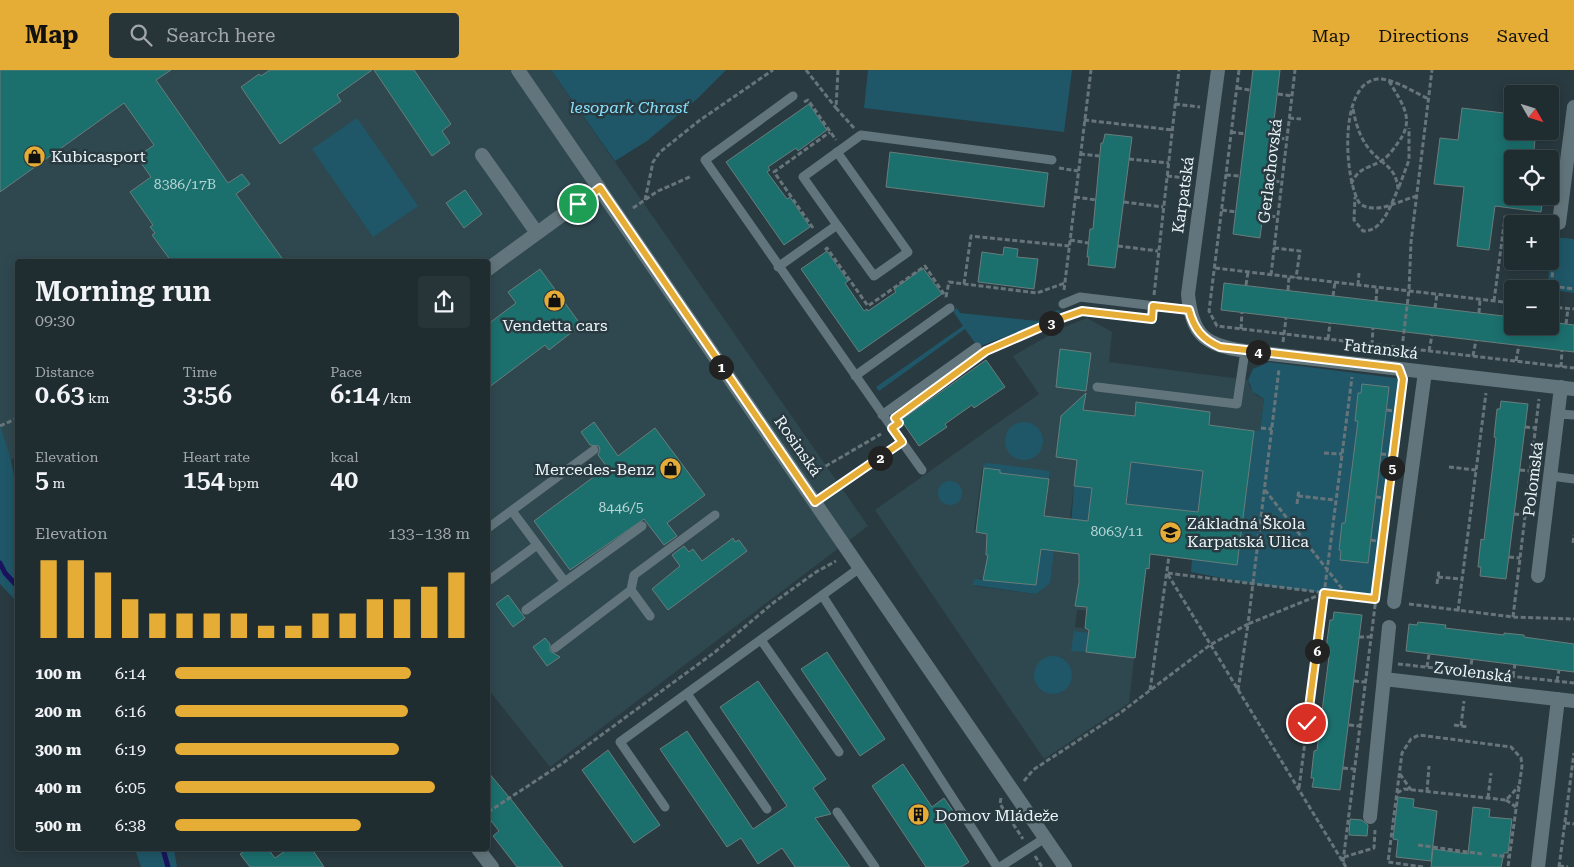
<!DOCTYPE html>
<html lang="en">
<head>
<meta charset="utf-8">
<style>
	:root { --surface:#1f2c30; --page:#273438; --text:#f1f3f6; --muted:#a1a7ab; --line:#3c484c; --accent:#e6ad36 }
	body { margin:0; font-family:"Roboto Serif",serif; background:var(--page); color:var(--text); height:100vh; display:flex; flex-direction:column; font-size:19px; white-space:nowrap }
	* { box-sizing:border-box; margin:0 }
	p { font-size:16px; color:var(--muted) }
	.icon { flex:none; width:28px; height:28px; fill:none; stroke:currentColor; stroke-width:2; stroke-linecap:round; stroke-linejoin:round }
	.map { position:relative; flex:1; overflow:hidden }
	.panel { position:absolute; left:15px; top:189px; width:475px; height:592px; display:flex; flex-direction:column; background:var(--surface); border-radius:5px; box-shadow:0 2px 12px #0003,0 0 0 1px var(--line) }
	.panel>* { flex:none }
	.needle { width:32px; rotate:129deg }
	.tools { position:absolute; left:1504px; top:15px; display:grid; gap:10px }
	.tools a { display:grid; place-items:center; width:55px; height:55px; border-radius:5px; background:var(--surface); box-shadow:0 2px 12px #0003,0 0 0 1px var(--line); font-size:25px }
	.pin { position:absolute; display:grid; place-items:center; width:42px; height:42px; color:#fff; margin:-21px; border:2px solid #fff; border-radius:50%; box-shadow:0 1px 5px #0007 }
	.km { position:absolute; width:25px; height:25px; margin:-12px; border-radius:50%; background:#222; color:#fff; font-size:14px; line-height:25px; text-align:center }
	.round { display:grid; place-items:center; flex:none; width:52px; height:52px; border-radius:5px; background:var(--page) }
	.summary { display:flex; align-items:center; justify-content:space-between; height:85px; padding:0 20px }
	h1 { font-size:28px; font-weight:600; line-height:38px }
	.figures { display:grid; grid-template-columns:repeat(3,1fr); gap:8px; height:85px; padding:5px 20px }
	.figures div { display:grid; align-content:center }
	.figures b { font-size:25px; font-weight:600 }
	.figures small { font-size:14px; font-weight:400 }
	.figures p { font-size:14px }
	.chart { height:140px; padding:10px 20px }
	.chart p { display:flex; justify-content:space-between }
	.chart svg { width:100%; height:90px; margin-top:5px; stroke:var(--accent); stroke-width:6 }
	ul { padding:0 20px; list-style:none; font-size:16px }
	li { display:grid; grid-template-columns:80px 60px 1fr; align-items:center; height:38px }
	li i { height:12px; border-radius:6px; background:var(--accent) }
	header { display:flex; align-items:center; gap:30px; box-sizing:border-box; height:70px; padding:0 25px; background:var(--accent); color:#111 }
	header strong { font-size:24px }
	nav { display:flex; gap:28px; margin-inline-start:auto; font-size:18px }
	.search { width:350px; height:45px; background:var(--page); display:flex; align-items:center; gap:12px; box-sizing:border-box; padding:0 18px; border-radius:5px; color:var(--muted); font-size:19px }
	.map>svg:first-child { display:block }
	.built { fill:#2f484f }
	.green { fill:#1f5768; fill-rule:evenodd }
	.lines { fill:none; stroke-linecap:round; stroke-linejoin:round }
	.stream { stroke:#1a135f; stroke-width:5 }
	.building { fill:#1b6f6d; stroke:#697d7c; fill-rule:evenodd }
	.path { stroke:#67757b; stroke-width:3; stroke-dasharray:5 2.5; stroke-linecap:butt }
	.service { stroke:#63757c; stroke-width:9 }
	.minor { stroke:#63757c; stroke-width:14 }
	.tertiary { stroke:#63757c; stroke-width:14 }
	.route-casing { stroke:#fff; stroke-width:10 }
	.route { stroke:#e6ad36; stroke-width:6 }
	.labels { text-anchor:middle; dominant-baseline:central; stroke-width:5; stroke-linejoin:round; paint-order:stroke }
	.number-label { font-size:14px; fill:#b7d4d6 }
	.park-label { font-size:16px; font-style:italic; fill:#88e0fd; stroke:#293a40 }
	.poi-label { font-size:16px; fill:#ebf5f9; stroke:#293a40; text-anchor:start }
	.street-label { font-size:16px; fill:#ebf5f9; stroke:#293a40 }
</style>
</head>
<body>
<header>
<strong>Map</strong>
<div class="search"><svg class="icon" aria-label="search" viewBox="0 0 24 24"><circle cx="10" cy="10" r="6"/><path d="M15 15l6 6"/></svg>Search here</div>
<nav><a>Map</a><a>Directions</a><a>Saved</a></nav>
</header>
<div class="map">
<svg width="1574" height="797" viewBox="0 0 1574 797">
	<rect width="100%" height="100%" fill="#293a40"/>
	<path class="built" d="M0 0H551L868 456 550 697 488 619V191H18V385L11 390 0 364Z
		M1087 248 1112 262 1109 292 1248 310 1249 316 1257 326 1264 329 1260 362 1209 355 1210 342 1137 332 1133 361 1061 346 1056 387 1077 390 1070 448 1060 447 1058 455 1044 453 1050 401 983 395 974 461 991 464 986 484 988 485 984 508 977 509 975 516 1036 524 1055 472H1057L1056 481 1069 483 1084 475 1083 489H1078L1083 490 1080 511H1077L1080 513 1075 536 1092 538V541L1077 540 1075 557 1089 559V563L1071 580 1134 588 1129 633 1044 689 875 440 1039 324 1013 286 1062 258Z"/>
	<path class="green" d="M551 0H726L697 29 647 71 615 91Z
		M868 0H1072L1064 62 864 38Z
		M357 48 418 136 373 167 312 79Z
		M1553 167 1574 169V223L1547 219Z
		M957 238 960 243 1037 251 1051 245 1052 242 1059 240 1060 242 1058 247 978 277 965 259 879 321 876 317 963 256 953 241Z
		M1269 292 1403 309 1375 529 1252 514 1191 502 1192 489 1237 494 1254 361H1260L1264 329 1253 322 1248 310 1253 299ZM1362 314 1389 318 1367 493 1341 490V481L1339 480 1342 453H1345L1358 351 1355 350 1358 323H1361Z
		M1005 371a19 19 0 1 1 38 0a19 19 0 1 1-38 0Z
		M0 355 11 390 17 422V532L0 514Z
		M1131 392 1203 401 1198 442 1126 434Z
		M988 393 1050 401 1049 409 1000 403V400L983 398V395Z
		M938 423a12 12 0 1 1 24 0a12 12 0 1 1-24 0Z
		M1074 416 1092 418 1087 458 1071 456Z
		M1042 470 1055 472 1050 513 1036 524 973 515 974 510 977 509 1036 515Z
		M1074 561 1089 563 1086 582 1071 581Z
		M1034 605a19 19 0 1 1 38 0a19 19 0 1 1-38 0Z
		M135 779H174L177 797H141Z"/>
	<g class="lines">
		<path class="stream" d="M0 493 5 503 18 517
			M163 779 168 797"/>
	</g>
	<path class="building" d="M0 0H171L156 10 228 113 242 104 250 114 236 124 284 191H171L152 165 155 163 150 157 153 155 130 122 151 107 137 87 154 75 124 33 0 122Z
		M270 0H372L337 25 341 31 280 74 241 17 259 4 261 6Z
		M374 0H414L451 54 442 61 450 73 432 86Z
		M1253 0H1280L1260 168 1233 164Z
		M809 34 827 60 798 81 796 78 768 97 770 100 767 102 787 129 790 127 810 157 784 175 726 92Z
		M1462 38 1512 44V61H1536L1533 89H1512V126H1543L1541 142 1495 136 1489 180 1457 176 1464 117 1434 114 1440 68 1458 70Z
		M1105 64 1132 67 1115 198 1088 195 1089 187H1087L1090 159H1093L1101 73H1103Z
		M890 82 1048 103 1044 137 886 117Z
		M465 120 482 144 464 158 446 133Z
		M1004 177 1018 179 1017 187 1038 189 1034 219 978 212 982 182 1003 185Z
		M827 181 848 211 845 213 864 241 867 239 868 241 896 222 894 219 923 198 942 224 859 282 801 199Z
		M540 199 581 255 549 280 545 275 488 318V254L516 233 508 222Z
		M1224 213 1512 247V256H1550V252L1574 255V282L1221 240Z
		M1060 279 1091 283 1086 321 1056 317Z
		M986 290 1005 317 974 338 972 335 945 354 947 357 919 376 901 350Z
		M1362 314 1389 317 1368 493 1340 490 1341 481 1339 480 1342 453H1345L1358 351H1355L1358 323H1361Z
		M1086 323 1083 340 1135 346 1136 332 1210 342 1209 355 1254 361 1237 495 1150 484 1149 499 1146 498 1135 588 1086 582 1089 560 1085 558 1087 537 1075 536 1079 512V484L1041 479 1036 515 983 510 988 485H986L987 464 976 462 984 398 1000 400V403L1049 409 1044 446 1088 451 1092 418 1074 416 1077 390 1056 387 1061 346ZM1131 392 1203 401 1198 442 1126 434Z
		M1501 331 1528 334 1506 509 1480 506 1481 497H1478L1481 469 1484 470 1496 368 1494 367 1497 339H1500Z
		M594 352 618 386 655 358 705 425 667 453 677 466 664 475 644 449 570 500 534 451 607 397 598 385 600 380 599 376 590 375 581 362Z
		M733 468 735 472 739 470 747 481 668 540 652 519 680 496 672 485 684 476 689 482 693 479 702 491Z
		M508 525 525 548 513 557 496 534Z
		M1334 542 1362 545 1340 720 1312 717 1314 708H1311L1314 681 1317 680 1330 579 1326 578 1330 550H1333Z
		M1418 552 1446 555 1445 558 1504 565V563L1524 565V567L1574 574V602L1406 581 1409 554 1417 555Z
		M545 568 550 574V581L560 587 547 596 533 577Z
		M827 582 885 669 860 686 801 599Z
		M758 611 826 709 813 718 831 744 815 748 850 797H795L782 778 758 794 741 768 727 777 660 679 687 661 753 759 787 736 720 637Z
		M608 680 660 755 634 773 582 700Z
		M903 694 932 737 944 728 953 741 942 749 969 792 961 797H926L872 716Z
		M488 702 514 733 563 797H517L493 766 499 761 488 747Z
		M1398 727 1414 729 1413 737 1437 741 1431 791 1396 787 1398 770 1393 769Z
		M1473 737 1490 739 1489 747 1512 749 1508 783H1504L1501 797H1431L1433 779 1468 784Z
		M1350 749 1362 750 1368 755 1367 766 1349 765Z
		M247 779H268L275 788 288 779H312L324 797H250L240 784Z"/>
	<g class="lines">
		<path class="path" d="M806 0 836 38
			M838 0 836 38 854 58
			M1239 0 1209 241 1217 256 1574 298
			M1237 18 1250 20
			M1278 24 1292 26
			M804 32 808 30 836 70
			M1175 34 1200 37
			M1353 39C1356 55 1360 67 1369 79 1382 95 1396 96 1398 119 1391 134 1383 162 1363 161L1354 150 1355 127
			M1289 48 1301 49
			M1084 50 1173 60
			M1231 62 1245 64
			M1272 67 1287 69
			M1080 84 1099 86
			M1129 89 1169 93
			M1059 98 1078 101
			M1226 105 1240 106
			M1167 106 1189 108
			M1267 110 1282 112
			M1351 114C1359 97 1367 99 1381 91 1387 88 1393 80 1397 74 1416 50 1403 35 1389 11
			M1399 117 1409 90V58
			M1417 126C1398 131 1377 145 1360 134 1344 111 1338 12 1378 9 1393 8 1415 23 1429 29
			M1075 127 1096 130
			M645 130 653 92 660 82 700 50 773 0
			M1124 132 1163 137
			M633 138 658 121 692 106
			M1222 140 1236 142
			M1263 145 1278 147
			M813 158 774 102 830 62
			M1557 165 1551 216 1574 219
			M1070 170 1088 173
			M1118 176 1158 181
			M1274 178 1300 181 1296 208
			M825 180 827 178 868 236 925 196 946 227
			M1215 198 1512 233
			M1271 205 1295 0
			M964 214 971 166 1069 176
			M1246 215 1248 202
			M1358 215 1359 203
			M1064 220 1091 0
			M1288 220 1289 207
			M1154 225 1179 0
			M1333 226 1335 212
			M946 227 949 212 1037 223 1065 213
			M1376 231 1377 217
			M1494 231 1505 147 1545 152
			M1550 237 1574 239
			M1435 238 1437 224
			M1479 243 1480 229
			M1566 254 1568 239
			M1241 259 1242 242
			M1328 269 1330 253
			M1283 272 1286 248
			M1372 275 1373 258
			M987 281 1066 247
			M1429 281 1432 265
			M1401 286 1409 220 1411 172 1432 0
			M1473 286 1476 270
			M1516 291 1519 275
			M1561 297 1562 280
			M1387 340 1399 342
			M0 356 18 348
			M1525 357 1536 358
			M1261 358 1272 359
			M1324 383 1342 384
			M1381 384 1393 385
			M1449 397 1476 400
			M819 400 881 364
			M1520 400 1531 401
			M1265 420 1347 525
			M1298 426 1335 430
			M1376 427 1388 428
			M1297 434 1299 419
			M1514 444 1526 445
			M1371 470 1382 472
			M1573 473 1574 465
			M1509 487 1520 488
			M1438 507 1462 509
			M1437 514 1439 500
			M1409 534 1513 547 1574 549
			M1458 541 1486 323
			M1513 547 1539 329
			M1359 567H1371
			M1398 594 1574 613
			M1427 597 1429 584
			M1470 602 1472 589
			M1513 606 1515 594
			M1354 611 1365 612
			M1557 611 1559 600
			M1150 620 1169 486
			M1238 620 1248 554 1322 524
			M1349 655 1360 656
			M1454 655 1468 657
			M1461 656 1464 631
			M1343 698 1355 699
			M1400 704 1411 720
			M1024 711 1033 700 1120 643 1210 575 1248 554 1279 299
			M1299 718 1352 307
			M1427 722 1429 696
			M1397 723 1404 719 1506 730 1519 716
			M1001 728 1000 734 1023 769
			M1488 728 1491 703
			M1506 730 1516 737
			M488 742 563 693 715 582 773 533 816 502 836 491
			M1565 753 1574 754
			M1418 775 1482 784
			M1492 785 1510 787
			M1035 786 1042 797
			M1344 787 1374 778 1375 760
			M1343 792 1403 312
			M1559 796 1568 797
			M1346 797 1167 503 1375 529
			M1423 797 1388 792 1402 683 1411 669 1419 665 1511 677 1521 688 1522 696 1508 797
			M1559 797 1574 683"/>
		<path class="service" d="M793 26 705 90 902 372 815 432
			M837 155 874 206 908 182 837 82
			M778 197 837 155 803 107 861 65 1052 90
			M1063 234 1080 227 1189 240
			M855 306 950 238
			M1097 317 1237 334 1245 281
			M1558 344 1574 345
			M882 345 977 277
			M902 372 922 400
			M1551 406 1574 409
			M512 441 565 512
			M488 458 594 380
			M488 511 537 475
			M822 525 997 797
			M526 540 642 456
			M650 546 631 520 634 505 715 445
			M761 570 839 682
			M555 578 631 520
			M688 625 767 739
			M665 737 620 672 861 497
			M837 742 875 797
			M1000 797 1045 768"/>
		<path class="minor" d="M1218 0 1188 224C1192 266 1205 275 1245 281L1574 319
			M482 85 537 163
			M1559 153 1574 37
			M488 199 599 118
			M1538 506 1561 317
			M1394 532 1425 302
			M1384 609 1574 631
			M1370 747 1389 557
			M478 779 492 797
			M1538 797 1558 629"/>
		<path class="tertiary" d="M518 0C701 265 883 531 1065 797"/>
	</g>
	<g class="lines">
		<defs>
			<path id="route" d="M578 134 600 118 815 432 902 372 892 358 899 353 895 348 986 281 1062 248 1082 241 1152 249 1153 236 1189 240C1194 259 1202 269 1220 277L1399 298 1403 309 1375 529 1324 523 1307 653"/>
		</defs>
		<use href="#route" class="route-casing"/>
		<use href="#route" class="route"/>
	</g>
	<defs>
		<symbol id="shop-disc" viewBox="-11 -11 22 22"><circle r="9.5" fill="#e6ad36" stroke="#293a40"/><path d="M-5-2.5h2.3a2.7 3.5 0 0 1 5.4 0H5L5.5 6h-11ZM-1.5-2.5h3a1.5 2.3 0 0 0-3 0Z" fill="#111"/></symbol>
		<symbol id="school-disc" viewBox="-11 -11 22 22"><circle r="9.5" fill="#e6ad36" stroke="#293a40"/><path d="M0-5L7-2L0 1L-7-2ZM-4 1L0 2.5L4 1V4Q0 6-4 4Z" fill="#111"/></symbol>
		<symbol id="building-disc" viewBox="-11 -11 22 22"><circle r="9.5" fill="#e6ad36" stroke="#293a40"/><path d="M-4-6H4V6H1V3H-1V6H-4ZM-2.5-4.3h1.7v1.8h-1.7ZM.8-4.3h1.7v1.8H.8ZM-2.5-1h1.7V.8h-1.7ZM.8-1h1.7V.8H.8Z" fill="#111"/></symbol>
	</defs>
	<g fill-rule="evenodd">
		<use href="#shop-disc" x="22" y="74" width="25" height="25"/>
		<use href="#shop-disc" x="542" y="218" width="25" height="25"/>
		<use href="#shop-disc" x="658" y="386" width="25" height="25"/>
		<use href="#school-disc" x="1158" y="450" width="25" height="25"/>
		<use href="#building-disc" x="906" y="732" width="25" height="25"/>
	</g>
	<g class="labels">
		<g class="number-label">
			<text x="185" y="114">8386/17B</text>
			<text x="621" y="437">8446/5</text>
			<text x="1117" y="461">8063/11</text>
		</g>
		<g class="park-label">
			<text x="629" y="37">lesopark Chrasť</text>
		</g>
		<g class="poi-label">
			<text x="51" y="86">Kubicasport</text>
			<text x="555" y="255" text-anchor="middle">Vendetta cars</text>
			<text x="654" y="399" text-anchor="end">Mercedes-Benz</text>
			<text x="1187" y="453">Základná Škola<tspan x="1187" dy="18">Karpatská Ulica</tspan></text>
			<text x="935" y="745">Domov Mládeže</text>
		</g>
		<g class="street-label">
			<text transform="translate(1270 101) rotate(-83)">Gerlachovská</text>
			<text transform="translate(1183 125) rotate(-82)">Karpatská</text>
			<text transform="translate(1381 279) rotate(7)">Fatranská</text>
			<text transform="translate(798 376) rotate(55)">Rosinská</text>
			<text transform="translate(1533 409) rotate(-83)">Polomská</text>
			<text transform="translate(1473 602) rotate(7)">Zvolenská</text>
		</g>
	</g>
</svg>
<div class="tools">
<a><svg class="needle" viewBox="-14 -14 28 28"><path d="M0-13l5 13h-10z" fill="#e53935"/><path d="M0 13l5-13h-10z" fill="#a1a7ab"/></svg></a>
<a><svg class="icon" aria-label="locate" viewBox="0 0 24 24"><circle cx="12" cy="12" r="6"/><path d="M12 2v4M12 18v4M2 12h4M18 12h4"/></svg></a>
<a>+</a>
<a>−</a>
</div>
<div class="pin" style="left:578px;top:134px;background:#1e9e55"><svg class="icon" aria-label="arrive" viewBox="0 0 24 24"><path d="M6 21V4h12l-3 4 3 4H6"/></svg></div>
<div class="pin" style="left:1307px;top:653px;background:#d93025"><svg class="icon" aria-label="check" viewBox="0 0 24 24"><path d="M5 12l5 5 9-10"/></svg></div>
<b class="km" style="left:721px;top:297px">1</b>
<b class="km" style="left:880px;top:388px">2</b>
<b class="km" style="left:1051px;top:253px">3</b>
<b class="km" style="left:1258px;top:282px">4</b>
<b class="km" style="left:1392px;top:398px">5</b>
<b class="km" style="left:1317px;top:581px">6</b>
<section class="panel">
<div class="summary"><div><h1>Morning run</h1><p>09:30</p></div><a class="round"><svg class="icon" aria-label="share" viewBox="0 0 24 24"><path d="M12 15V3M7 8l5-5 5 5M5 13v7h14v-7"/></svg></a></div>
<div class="figures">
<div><p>Distance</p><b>0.63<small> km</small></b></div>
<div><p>Time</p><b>3:56</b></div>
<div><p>Pace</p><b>6:14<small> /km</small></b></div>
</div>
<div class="figures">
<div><p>Elevation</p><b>5<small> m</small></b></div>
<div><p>Heart rate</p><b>154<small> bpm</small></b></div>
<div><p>kcal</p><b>40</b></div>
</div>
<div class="chart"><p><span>Elevation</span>133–138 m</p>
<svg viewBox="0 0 160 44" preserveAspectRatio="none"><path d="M5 44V6M15 44V6M25 44V12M35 44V25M45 44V32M55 44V32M65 44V32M75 44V32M85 44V38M95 44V38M105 44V32M115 44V32M125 44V25M135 44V25M145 44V19M155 44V12"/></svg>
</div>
<ul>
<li><b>100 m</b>6:14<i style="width:80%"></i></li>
<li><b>200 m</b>6:16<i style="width:79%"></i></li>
<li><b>300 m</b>6:19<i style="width:76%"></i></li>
<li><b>400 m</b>6:05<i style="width:88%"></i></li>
<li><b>500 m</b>6:38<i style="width:63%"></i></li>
</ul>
</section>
</div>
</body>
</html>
